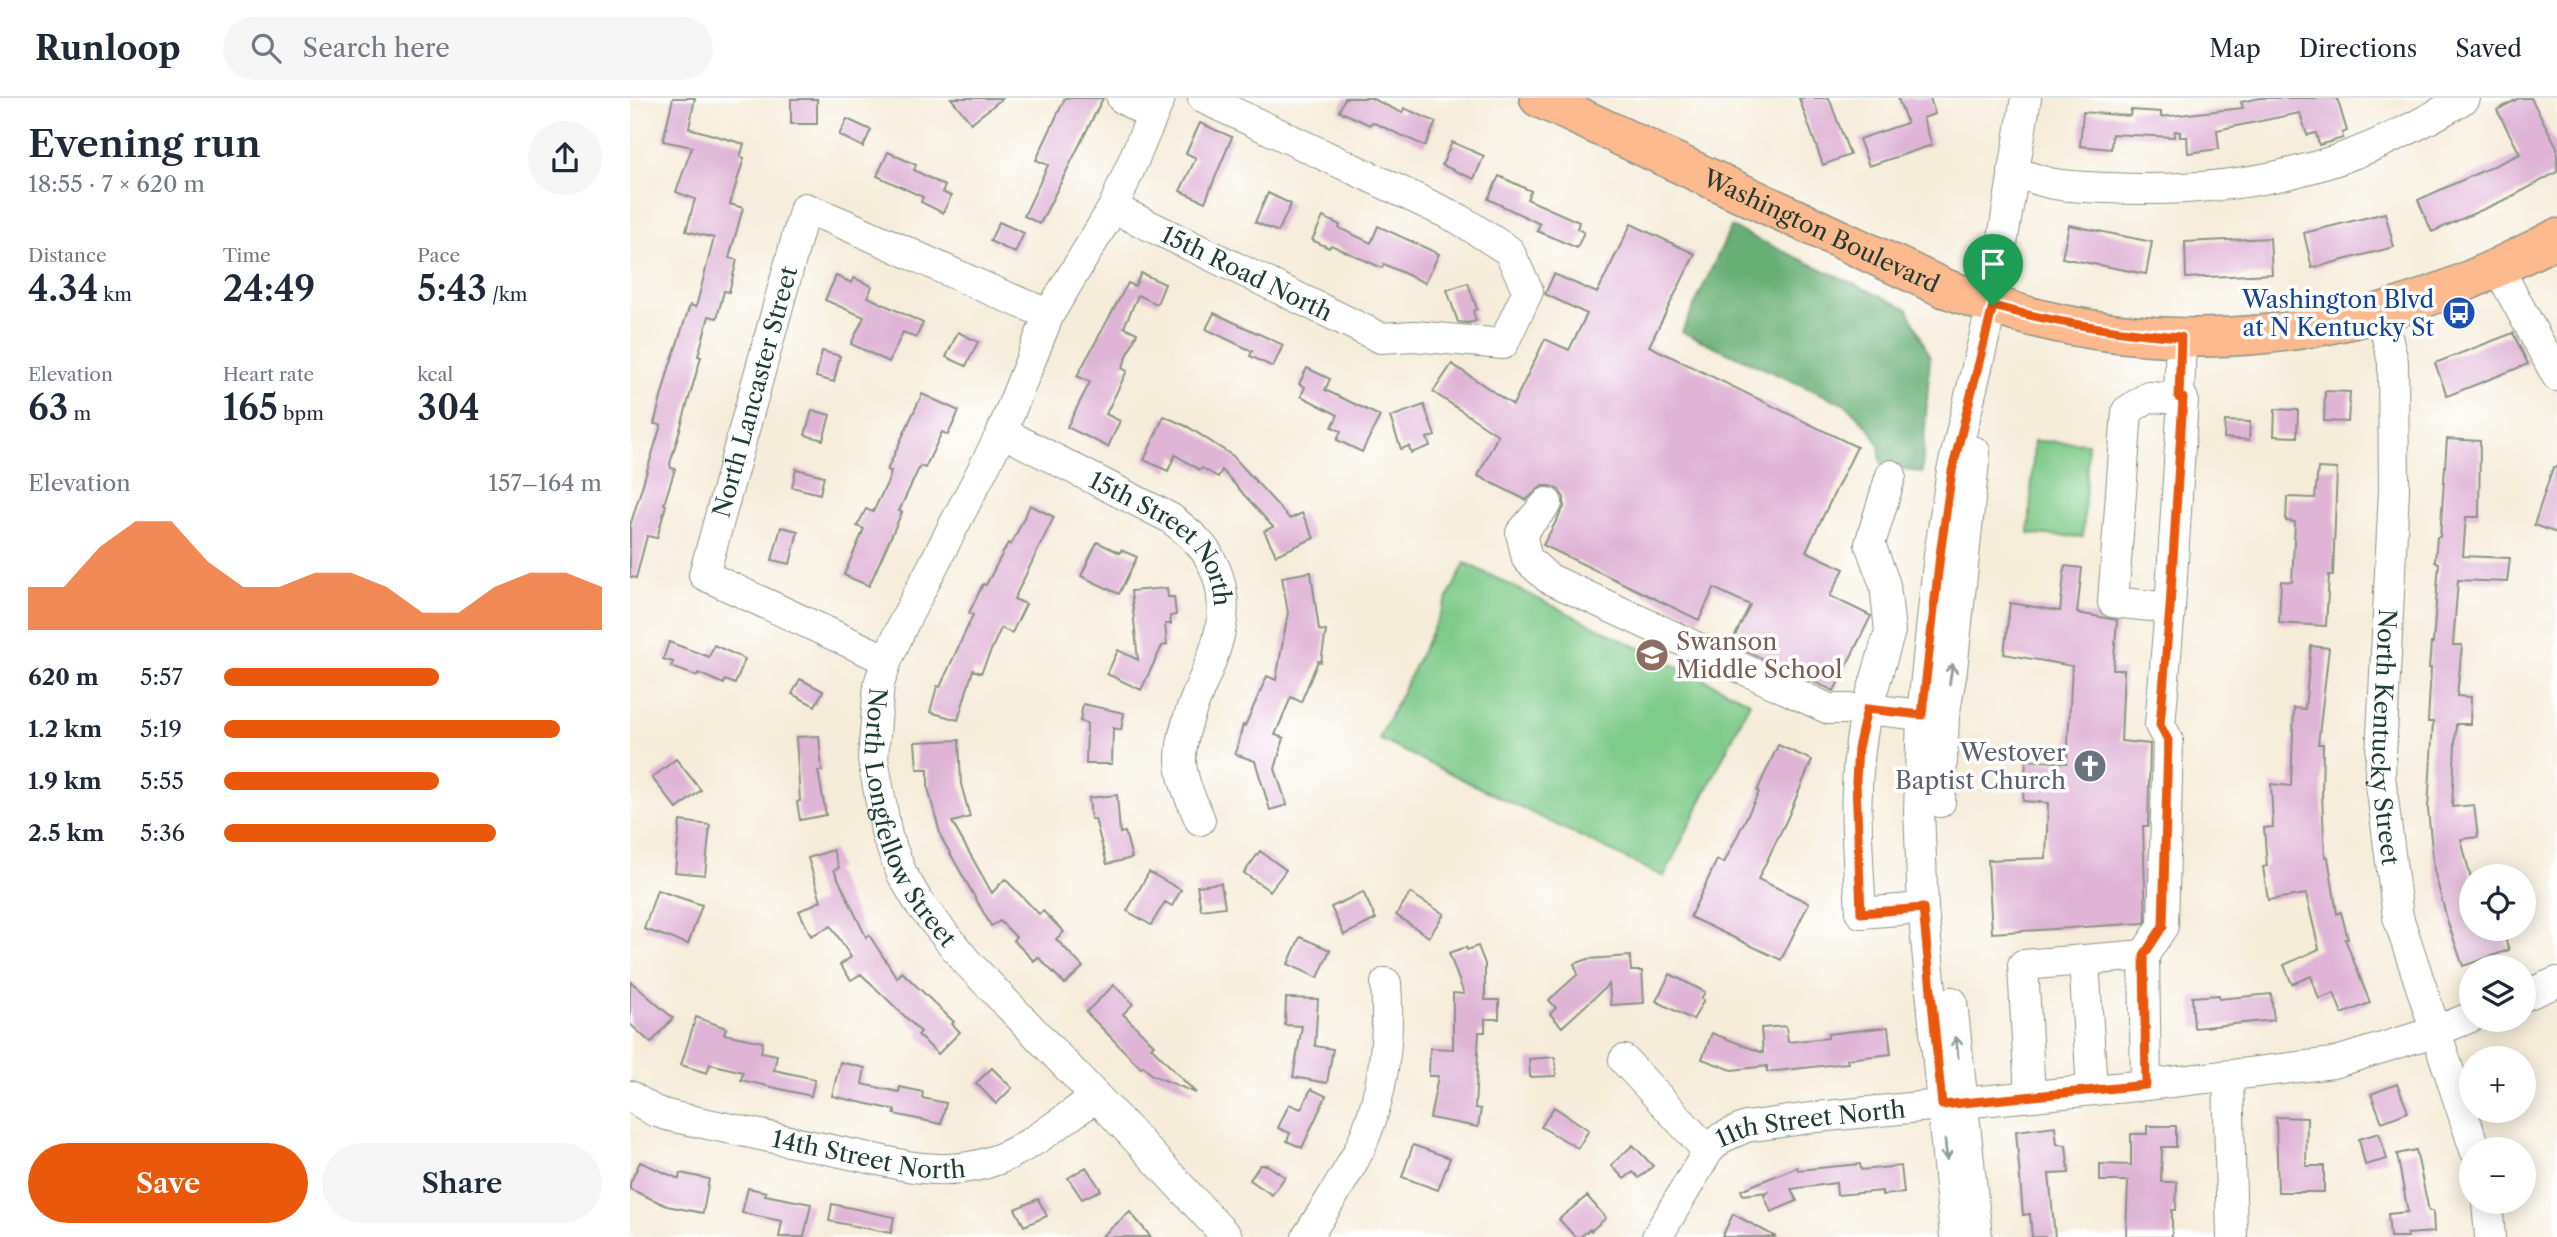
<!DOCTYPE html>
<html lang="en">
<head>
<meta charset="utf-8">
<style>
	:root { --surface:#fff; --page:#f6f6f7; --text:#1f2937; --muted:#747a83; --line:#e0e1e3; --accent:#ea580c }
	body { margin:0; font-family:"Libre Caslon Text",serif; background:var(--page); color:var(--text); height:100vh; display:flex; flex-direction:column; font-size:26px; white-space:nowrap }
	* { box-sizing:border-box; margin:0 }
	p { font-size:23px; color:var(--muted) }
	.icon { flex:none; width:38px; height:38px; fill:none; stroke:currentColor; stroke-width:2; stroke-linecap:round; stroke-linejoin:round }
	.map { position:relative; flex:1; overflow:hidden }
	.details { display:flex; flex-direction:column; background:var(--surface); width:630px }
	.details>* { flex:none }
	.tools { position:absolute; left:1829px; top:766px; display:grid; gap:14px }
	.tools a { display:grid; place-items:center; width:77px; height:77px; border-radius:50%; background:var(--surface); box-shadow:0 4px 18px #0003; font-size:35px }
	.pin { position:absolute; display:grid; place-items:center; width:60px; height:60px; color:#fff; margin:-72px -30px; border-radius:50% 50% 50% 0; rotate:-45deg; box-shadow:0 0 7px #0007 }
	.pin .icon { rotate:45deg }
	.round { display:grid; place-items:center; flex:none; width:74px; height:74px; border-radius:37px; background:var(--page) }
	.headline { display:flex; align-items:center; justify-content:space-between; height:119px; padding:0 28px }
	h1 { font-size:38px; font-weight:600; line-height:52px }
	.figures { display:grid; grid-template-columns:repeat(3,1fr); gap:10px; height:119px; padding:7px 28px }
	.figures div { display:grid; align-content:center }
	.figures b { font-size:35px; font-weight:600 }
	.figures small { font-size:19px; font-weight:400 }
	.figures p { font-size:19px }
	.chart { height:196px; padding:14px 28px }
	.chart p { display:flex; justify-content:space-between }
	.chart svg { width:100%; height:126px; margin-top:7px; fill:var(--accent); opacity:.7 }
	.button { display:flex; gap:14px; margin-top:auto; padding:14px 28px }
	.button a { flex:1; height:80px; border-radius:42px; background:var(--accent); color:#fff; font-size:28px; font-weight:600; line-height:80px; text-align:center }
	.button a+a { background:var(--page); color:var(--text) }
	ul { padding:0 28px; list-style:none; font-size:23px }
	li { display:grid; grid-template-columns:112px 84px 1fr; align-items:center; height:52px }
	li i { height:18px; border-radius:9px; background:var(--accent) }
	header { display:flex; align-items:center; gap:42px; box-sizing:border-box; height:98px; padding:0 35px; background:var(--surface); border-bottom:2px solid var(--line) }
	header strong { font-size:33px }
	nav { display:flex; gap:38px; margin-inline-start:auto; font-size:24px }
	.search { width:490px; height:63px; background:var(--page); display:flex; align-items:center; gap:18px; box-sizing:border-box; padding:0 24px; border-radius:38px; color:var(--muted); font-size:26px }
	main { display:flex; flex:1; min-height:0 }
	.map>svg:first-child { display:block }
	.green { fill:#7fcb89; stroke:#4f845e; stroke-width:2 }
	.forest { fill:#67af75; stroke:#437654; stroke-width:2 }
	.building { fill:#dfb4d5 }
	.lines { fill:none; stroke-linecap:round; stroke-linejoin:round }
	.minor-casing { stroke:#8a9486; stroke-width:32 }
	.major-casing { stroke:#8a9486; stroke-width:41 }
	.minor { stroke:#fff; stroke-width:30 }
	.major { stroke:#fcba8e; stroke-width:38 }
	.oneway { stroke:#8f9e9a }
	.route-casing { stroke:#fff; stroke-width:14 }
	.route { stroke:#ea580c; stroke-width:9 }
	.labels { text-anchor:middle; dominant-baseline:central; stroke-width:7; stroke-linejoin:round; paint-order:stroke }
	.street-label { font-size:24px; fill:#1f3d34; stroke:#fff }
	.transit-label { font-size:24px; fill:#164399; stroke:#fff; text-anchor:end }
	.education-label { font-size:24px; fill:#785e54; stroke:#fff; text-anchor:start }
	.worship-label { font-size:24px; fill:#5b616d; stroke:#fff; text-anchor:end }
</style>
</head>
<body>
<header>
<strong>Runloop</strong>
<div class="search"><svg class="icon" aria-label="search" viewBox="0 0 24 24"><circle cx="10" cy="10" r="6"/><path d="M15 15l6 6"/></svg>Search here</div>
<nav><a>Map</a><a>Directions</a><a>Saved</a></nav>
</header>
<main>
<section class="details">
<div class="headline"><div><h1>Evening run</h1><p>18:55 · 7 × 620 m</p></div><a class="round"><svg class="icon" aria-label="share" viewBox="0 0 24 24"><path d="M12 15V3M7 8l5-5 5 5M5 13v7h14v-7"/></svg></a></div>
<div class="figures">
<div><p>Distance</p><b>4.34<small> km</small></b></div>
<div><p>Time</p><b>24:49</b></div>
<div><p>Pace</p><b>5:43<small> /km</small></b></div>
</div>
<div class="figures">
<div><p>Elevation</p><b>63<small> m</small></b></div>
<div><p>Heart rate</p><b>165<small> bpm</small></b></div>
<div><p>kcal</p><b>304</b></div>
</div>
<div class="chart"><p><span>Elevation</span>157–164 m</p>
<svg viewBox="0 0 160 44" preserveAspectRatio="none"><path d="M0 44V29L10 29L20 15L30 6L40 6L50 20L60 29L70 29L80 24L90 24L100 29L110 38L120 38L130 29L140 24L150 24L160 29V44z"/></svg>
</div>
<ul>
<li><b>620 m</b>5:57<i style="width:57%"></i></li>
<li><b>1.2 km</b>5:19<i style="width:89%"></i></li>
<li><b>1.9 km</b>5:55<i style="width:57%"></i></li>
<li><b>2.5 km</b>5:36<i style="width:72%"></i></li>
</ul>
<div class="button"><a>Save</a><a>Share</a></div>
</section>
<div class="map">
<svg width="1927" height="1139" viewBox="0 0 1927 1139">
	<rect width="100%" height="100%" fill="#fff"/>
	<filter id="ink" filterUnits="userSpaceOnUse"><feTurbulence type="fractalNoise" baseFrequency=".0143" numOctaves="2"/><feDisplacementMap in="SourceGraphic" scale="14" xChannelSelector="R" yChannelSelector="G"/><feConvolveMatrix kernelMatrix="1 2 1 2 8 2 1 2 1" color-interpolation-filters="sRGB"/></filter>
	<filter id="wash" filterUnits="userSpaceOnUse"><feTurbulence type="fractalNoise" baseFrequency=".00686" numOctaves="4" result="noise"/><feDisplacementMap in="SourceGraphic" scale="28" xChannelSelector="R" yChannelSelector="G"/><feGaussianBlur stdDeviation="1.57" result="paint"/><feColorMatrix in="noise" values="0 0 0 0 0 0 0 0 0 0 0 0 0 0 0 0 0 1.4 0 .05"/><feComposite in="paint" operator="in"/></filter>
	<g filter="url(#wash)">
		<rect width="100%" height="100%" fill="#f5ecd9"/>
		<path class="green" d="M1404 343 1458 345 1453 439 1399 436Z
			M835 465 1120 604 1034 779 749 641Z"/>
		<path class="forest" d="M1101 129 1278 211 1300 259 1292 375 1251 365 1249 347 1240 331 1216 307 1052 234Z"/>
		<g id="blocks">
			<path class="building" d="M43 0H65L59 30 114 46 110 59 114 60 100 106 113 110 99 160 107 162 99 194 94 193 87 220 79 218 68 258 71 259 40 366 41 370 45 371 34 406 36 407 27 440 17 438 6 480 0 479V428L31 327 24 326 39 270 60 207 66 209 84 140 56 133 65 101 46 94 62 49 33 43Z
				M321 0H373L341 25Z
				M435 0H473L410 126 394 118 418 67 406 62Z
				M715 0H741L772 15 774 10 806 24 795 48 742 24 740 27 709 13Z
				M1169 0H1199L1220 57 1193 67Z
				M1268 0H1300L1305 16 1293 20 1302 47 1239 68 1229 41 1277 25Z
				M1630 0H1707L1717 33 1712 35 1713 40 1689 47 1686 35 1677 37 1670 15 1587 32 1589 51 1558 55 1557 39H1550V34L1545 33 1544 39 1482 36 1481 51 1450 48 1453 14 1500 18 1501 12 1531 14V19L1613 10 1611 4Z
				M1889 0H1901L1927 49V74L1879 100 1802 134 1788 102 1890 56 1867 12Z
				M161 1H187V26H161Z
				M217 21 241 32 233 49 209 37Z
				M570 25 602 39 575 104 550 93 566 60 556 55Z
				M822 44 854 58 844 81 812 67Z
				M258 54 286 67 284 72 315 88 312 94 321 98 313 115 291 104 293 99 247 78Z
				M869 78 901 93 897 101 949 124 947 131 954 134 947 150 907 133 910 126 858 101Z
				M638 95 661 106 648 134 625 124Z
				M1755 115 1764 149 1682 170 1674 135Z
				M693 119 710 127 709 130 741 145 748 128 809 156 795 185 754 166 752 170 701 147 699 150 682 142Z
				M369 124 394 135 385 155 360 143Z
				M1001 126 1065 156 1019 248 1227 349 1176 453 1214 471 1200 498 1241 518 1204 593 1101 546 1120 507 1084 490 1069 522 913 447 934 409V400L929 392 921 388H912L896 402 848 378 868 337 803 294 822 266 883 307 915 241 939 252 957 216 915 196 924 176 967 195Z
				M1439 127 1522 144 1516 176 1432 160Z
				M1640 140 1642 176 1556 180 1555 144Z
				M511 175 535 186 527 206 508 197 494 229 507 235 492 270 497 273 476 316 490 323 478 349 437 329 460 284 447 278 498 185 505 188Z
				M206 178 222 185 224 180 242 188 238 199 293 225 286 240 273 234 259 264 221 246 234 219 195 202Z
				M838 185 847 211 843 213 846 223 838 225 828 224 817 192Z
				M584 215 653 247 643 269 620 258 622 253 576 231Z
				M328 234 348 244 336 268 316 259Z
				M1883 235 1898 266 1817 298 1805 265Z
				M192 253 210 258 204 284 186 279Z
				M677 270 700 281 695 292 750 318 732 354 707 342 711 333 702 329 708 317 671 298 675 289 669 286Z
				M1695 293 1720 294 1718 324 1694 323Z
				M292 296 329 313 318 337 312 334 295 370 290 368 269 413 272 414 239 488 214 477 234 431 227 428 236 411 243 414 259 381 261 373 257 372Z
				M794 307 805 338 797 340 800 348 781 355 779 348 771 351 760 319Z
				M1645 311 1668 312 1667 339 1644 338Z
				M182 312 200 317 193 342 175 337Z
				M534 318 558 329 603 358 660 421 672 415 684 440 646 457 634 433 643 429 592 372 588 379 572 370 570 372 545 357 538 373 514 362Z
				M1595 323 1620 324 1619 342 1594 340Z
				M1817 341 1850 343 1849 419H1836L1833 458 1880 460 1877 484 1828 482 1823 547H1832L1827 598 1841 599 1840 626H1826L1822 709 1844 707 1848 739 1831 741 1841 781V831H1872L1879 852 1833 868 1818 825 1804 772 1798 711 1803 624H1798L1801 570H1799L1801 545H1803L1809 465 1805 464 1807 439H1810Z
				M1923 369H1927V435L1904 427Z
				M1688 370 1707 371 1703 477H1699L1696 528 1649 525 1651 483 1662 484 1665 424 1656 423 1657 399 1685 400Z
				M166 371 194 378 190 396 162 389Z
				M400 407 424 419 384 501 396 506 382 535 371 530 351 575 343 572 328 622 300 614 307 588 310 589 343 517 339 515 353 486 356 487 378 445 381 447Z
				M151 429 168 433 160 466 142 462Z
				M467 444 490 455 491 452 507 459 489 496 451 478Z
				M1435 468 1452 470 1447 515 1487 522 1483 572H1494L1491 643 1520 646 1518 728H1513L1516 823 1514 825 1362 835 1358 762 1416 760 1418 705 1393 703 1396 662 1437 665 1442 568 1374 556 1380 505 1430 513Z
				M681 474 689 532 696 533 691 564 688 563 671 604 661 599 645 637 654 640 645 671 657 707 640 712 625 663 605 656 613 627 615 628 637 578 646 582 658 515 652 479Z
				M537 490 538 499H544L546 517 540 518 541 526H535L537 547 532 548 511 592 477 576 488 552 508 562 501 493Z
				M39 544 79 559 84 547 115 561 105 586 95 582 94 586 68 575 67 578 41 569 43 564 33 561Z
				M1681 548 1699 550 1688 646H1693L1692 698 1695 759H1698L1707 816 1711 814 1718 841H1715L1740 905 1712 916 1704 895 1689 901 1681 878 1662 886 1654 867 1689 851 1676 796 1638 802 1633 769 1637 768 1634 730 1643 729 1641 686 1661 688 1664 610 1675 611Z
				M170 581 193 593 185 608 162 596Z
				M453 606 494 615 491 632 483 630 482 666H456L457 625 450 623Z
				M189 638 192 673H188L196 717 170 722 167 704 170 703 166 639Z
				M329 642 331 686 340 719 322 724 362 795 375 781 409 816 413 813 434 834 426 841 453 869 435 886 408 859 404 863 383 842 386 839 370 823 361 828 311 739 298 690V671H287L285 644Z
				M1148 647 1182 662 1158 719 1128 781 1179 805 1151 862 1060 819 1087 762 1094 765 1129 694 1127 693Z
				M46 661 71 692 47 711 22 680Z
				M487 697 490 735 495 734 502 760 477 766 465 721H461L459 700Z
				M50 723 80 727 75 777 45 774Z
				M203 752 209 770 204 772 236 839 239 837 267 880 272 874 324 924 322 926 330 934 308 956 288 937 291 934 231 876 221 882 210 867 221 859 201 828 181 838 169 813 191 803 178 760Z
				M630 753 656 772 640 793 614 775Z
				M519 774 551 792 542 808 535 804 521 827 497 813Z
				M591 785 595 809 571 812 567 788Z
				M27 792 72 807 58 846 14 831Z
				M733 794 746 821 714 837 701 809Z
				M780 795 814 816 799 839 766 817Z
				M670 839 700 852 688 880 658 866Z
				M848 848 855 866V902H869V921H855V934H849L845 1010 851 1011 848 1029 800 1020 808 978H799L800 950 823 951V895L834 896 819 855 836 849 837 852Z
				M1000 858 1001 873H1012L1014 905 981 907 979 886 932 929 920 916 926 910 919 902 948 876 944 866 958 861Z
				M1040 876 1075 894 1071 901 1074 902 1063 922 1026 903Z
				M0 883 43 920 21 945 0 926Z
				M484 887 503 906 493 916 524 947 521 949 566 995 522 977 513 968 511 970 456 914Z
				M1641 896 1644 922 1564 930 1562 899 1589 897V901Z
				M656 900 688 901 685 948 703 951 697 985 663 979 672 928 655 927Z
				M66 919 96 930 94 936 133 944 131 954 147 957 144 972 185 981 181 998 111 982 113 974 80 966 77 975 51 967Z
				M1156 928 1158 944 1198 940V936L1258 929 1261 956 1217 961 1218 965 1137 974V968L1102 972 1072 961 1082 935 1133 955 1131 930Z
				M925 959 926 978 900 979 899 961Z
				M210 964 235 970 232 986 269 994 270 989 293 994 292 1000 316 1005 311 1026 264 1016 265 1012 202 998Z
				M362 970 382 990 366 1006 346 985Z
				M1767 986 1778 1014 1752 1024 1741 996Z
				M681 991 696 998 672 1050 657 1043 660 1035 648 1030 659 1006 671 1011Z
				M924 1009 959 1032 948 1050 911 1029Z
				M1646 1019 1677 1020 1676 1068H1694V1094H1648Z
				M1425 1028 1427 1046 1436 1047 1439 1075 1419 1076 1425 1139H1402L1400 1116 1393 1117 1386 1033Z
				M1517 1028H1546V1049H1532L1531 1084H1547L1546 1112H1542V1139H1496L1498 1083H1470V1066L1501 1067V1036H1517Z
				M1749 1035 1757 1061 1735 1067 1729 1041Z
				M783 1047 820 1060 808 1092 772 1079Z
				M1003 1047 1023 1068 1009 1080 1003 1074 994 1081 981 1067Z
				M1786 1052 1799 1113H1803L1804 1134 1777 1136 1778 1139H1760L1758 1116 1778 1114 1767 1056Z
				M10 1064 49 1081 50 1075 79 1081 73 1115 37 1108 0 1091V1085Z
				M1230 1066 1231 1072 1271 1068 1274 1095 1252 1097V1093L1207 1097 1206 1085 1161 1091 1167 1103 1141 1114 1134 1097 1138 1094 1113 1097 1111 1092 1167 1069 1168 1072Z
				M630 1067H637L655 1079 642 1097 620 1082Z
				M456 1069 471 1092 452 1101 438 1080Z
				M118 1090 136 1094 135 1097 181 1106 174 1139H149L152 1123 112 1115Z
				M957 1098 976 1120 961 1133 960 1131 950 1139H945L929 1121Z
				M408 1101 417 1118 394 1128 385 1111Z
				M202 1106 264 1119 261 1135 199 1123Z
				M500 1114 521 1139H471Z
				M1103 1116 1146 1139H1092Z"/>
		</g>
	</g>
	<g filter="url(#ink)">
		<use href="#blocks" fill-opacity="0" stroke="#8a9486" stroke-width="2"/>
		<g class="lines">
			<defs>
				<g id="minor">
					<path d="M492 0 522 18"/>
					<path id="s1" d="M530 0 483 110 419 216 372 334 274 524 257 562 249 586 243 661 257 738 272 776 289 805 336 863 500 1034 597 1139"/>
					<path d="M1383 74C1395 77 1407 82 1419 85 1438 89 1458 89 1478 90 1541 93 1607 89 1669 73 1727 59 1784 31 1835 0"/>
					<path id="s2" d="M483 110 751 240 784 238 873 246 898 193 879 153 829 121 573 0"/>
					<path d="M1868 170 1927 278"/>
					<path id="s3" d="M1751 214 1763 264 1764 392 1750 678 1768 819 1845 1052"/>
					<path d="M1518 299 1553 301 1540 510 1483 504 1497 313Z"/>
					<path d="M1549 300 1551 239"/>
					<path id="s4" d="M372 334 540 420C554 431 569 442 578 457 606 503 589 545 570 590 561 612 551 637 551 661 551 682 562 703 570 722"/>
					<path d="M1261 377 1240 446 1255 487 1260 533 1237 611 1310 619"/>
					<path d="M917 405 891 435 897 461 918 480 1199 611H1237C1221 682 1227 743 1231 815L1293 810"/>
					<path id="s5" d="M257 562 74 477 175 110C258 142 336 185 419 216"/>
					<path d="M1310 704 1314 619 1322 572 1345 354"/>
					<path d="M1894 898 1927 884"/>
					<path d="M1322 904 1347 1139"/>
					<path d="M994 962 1078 1053"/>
					<path d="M1598 978 1602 1139"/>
					<path d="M1516 987 1514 857 1533 828 1538 642 1530 627 1540 510"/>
					<path d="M1462 992 1454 862 1514 857"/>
					<path id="s6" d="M0 998 24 1013 40 1018 277 1068C364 1083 400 1045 466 999"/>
					<path d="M1400 998 1393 867 1454 862"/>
					<path d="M1857 1104 1860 1139"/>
					<path d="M677 1139C695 1110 715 1081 730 1050 753 999 760 941 756 885"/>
					<path id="s7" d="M1027 1139 1078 1053 1091 1040 1116 1029 1187 1019 1516 987 1703 965 1807 933 1841 919"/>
					<path d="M1325 1139 1293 810 1289 712 1292 617 1309 457 1322 373 1362 207 1396 0"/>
				</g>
				<g id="major">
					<path id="s8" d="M909 0 1314 190C1346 201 1377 213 1410 221 1520 248 1642 245 1751 214 1813 197 1870 169 1927 140"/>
				</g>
			</defs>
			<use href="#minor" class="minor-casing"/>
			<use href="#major" class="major-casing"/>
			<use href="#minor" class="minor"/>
			<use href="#major" class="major"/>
		</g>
		<defs><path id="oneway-shaft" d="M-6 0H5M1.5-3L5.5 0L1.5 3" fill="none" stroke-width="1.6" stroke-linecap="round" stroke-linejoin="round" transform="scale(1.75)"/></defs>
		<g class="oneway">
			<use href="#oneway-shaft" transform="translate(1321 576) rotate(-81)"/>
			<use href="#oneway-shaft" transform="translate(1327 949) rotate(-96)"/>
			<use href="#oneway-shaft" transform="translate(1316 1052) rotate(84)"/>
		</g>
	</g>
	<g class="lines" filter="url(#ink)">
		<defs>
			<path id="route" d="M1363 208C1425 225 1486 234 1551 239L1549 300H1553L1540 510 1530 627 1538 642 1533 828 1514 857 1516 987 1312 1007 1293 810 1231 815 1226 683 1228 650 1237 611 1292 617 1310 457 1322 373Z"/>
		</defs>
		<use href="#route" class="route-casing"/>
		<use href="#route" class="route"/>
	</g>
	<defs>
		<symbol id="bus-disc" viewBox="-11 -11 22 22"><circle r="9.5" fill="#1a4fb4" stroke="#fff"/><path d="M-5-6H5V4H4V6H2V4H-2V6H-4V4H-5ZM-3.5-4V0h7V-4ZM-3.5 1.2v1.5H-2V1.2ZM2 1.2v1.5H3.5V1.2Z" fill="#fff"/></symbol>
		<symbol id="school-disc" viewBox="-11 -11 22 22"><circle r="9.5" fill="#8d6e63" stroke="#fff"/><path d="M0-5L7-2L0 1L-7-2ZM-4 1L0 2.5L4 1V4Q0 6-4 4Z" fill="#fff"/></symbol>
		<symbol id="church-disc" viewBox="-11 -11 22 22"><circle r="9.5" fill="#6b7280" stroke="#fff"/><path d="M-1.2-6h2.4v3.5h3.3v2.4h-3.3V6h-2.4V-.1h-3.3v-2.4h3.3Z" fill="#fff"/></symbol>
	</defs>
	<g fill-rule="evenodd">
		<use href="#bus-disc" x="1810" y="196" width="38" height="38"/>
		<use href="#school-disc" x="1003" y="538" width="38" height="38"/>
		<use href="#church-disc" x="1441" y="649" width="38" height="38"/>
	</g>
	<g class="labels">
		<g class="street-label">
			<text stroke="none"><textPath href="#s8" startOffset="312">Washington Boulevard</textPath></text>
			<text stroke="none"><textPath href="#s2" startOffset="149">15th Road North</textPath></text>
			<text stroke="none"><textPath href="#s5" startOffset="392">North Lancaster Street</textPath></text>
			<text stroke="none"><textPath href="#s4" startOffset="198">15th Street North</textPath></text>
			<text stroke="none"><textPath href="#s3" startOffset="427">North Kentucky Street</textPath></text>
			<text stroke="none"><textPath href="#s1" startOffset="793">North Longfellow Street</textPath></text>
			<text stroke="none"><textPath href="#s7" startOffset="210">11th Street North</textPath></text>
			<text stroke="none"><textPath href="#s6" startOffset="248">14th Street North</textPath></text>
		</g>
		<g class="transit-label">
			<text x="1804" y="201">Washington Blvd<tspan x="1804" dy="28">at N Kentucky St</tspan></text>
		</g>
		<g class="education-label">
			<text x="1046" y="543">Swanson<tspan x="1046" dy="28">Middle School</tspan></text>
		</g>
		<g class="worship-label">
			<text x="1436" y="654">Westover<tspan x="1436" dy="28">Baptist Church</tspan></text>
		</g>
	</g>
</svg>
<div class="tools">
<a><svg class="icon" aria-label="locate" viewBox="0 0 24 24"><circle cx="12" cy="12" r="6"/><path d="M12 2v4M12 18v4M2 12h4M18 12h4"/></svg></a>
<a><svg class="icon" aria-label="layers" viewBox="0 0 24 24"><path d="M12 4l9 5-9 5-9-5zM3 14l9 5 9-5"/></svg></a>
<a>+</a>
<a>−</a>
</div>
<div class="pin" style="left:1363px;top:208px;background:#1e9e55"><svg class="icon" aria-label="arrive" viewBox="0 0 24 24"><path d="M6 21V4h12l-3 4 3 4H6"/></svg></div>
</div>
</main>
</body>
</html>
